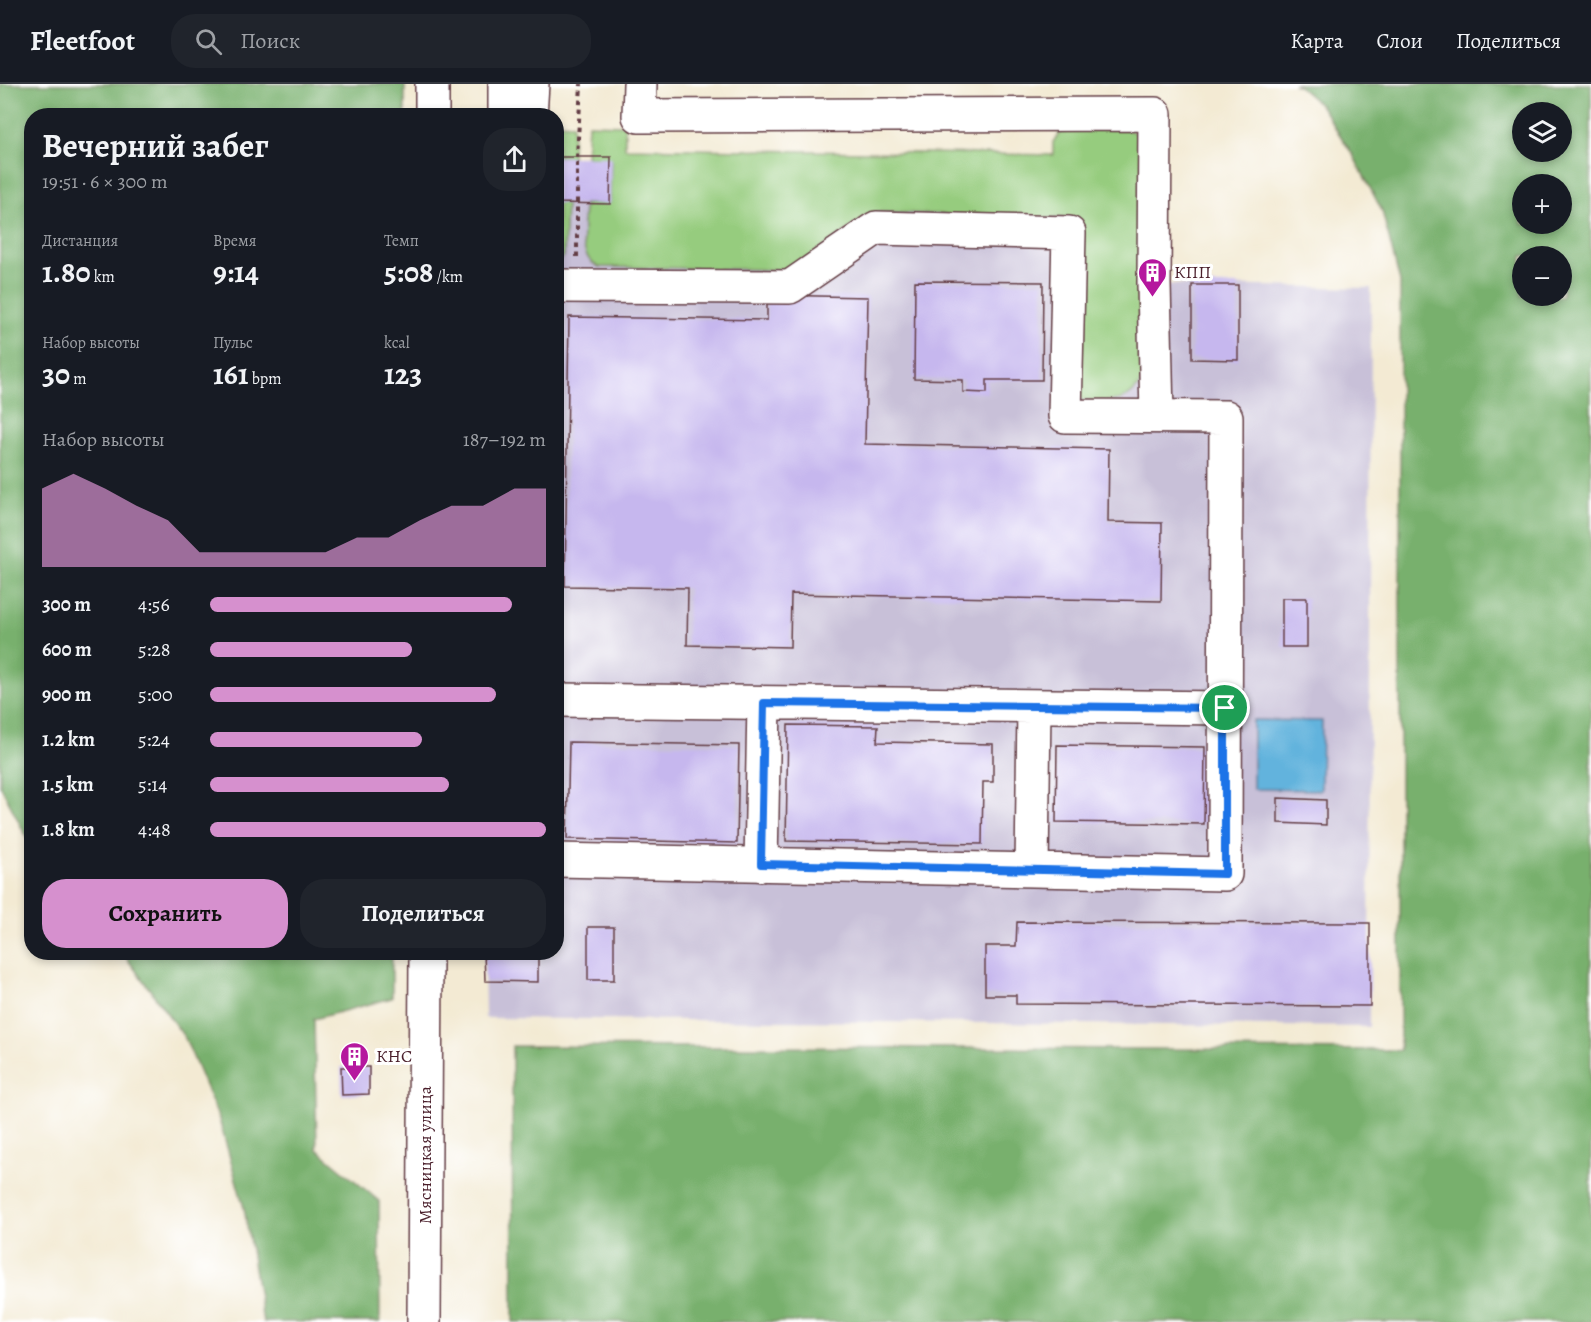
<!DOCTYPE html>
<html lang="ru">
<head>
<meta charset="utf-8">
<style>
	:root { --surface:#171b24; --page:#20242c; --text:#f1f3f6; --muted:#9ea1a6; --line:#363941; --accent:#d690ce }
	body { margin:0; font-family:Alegreya,serif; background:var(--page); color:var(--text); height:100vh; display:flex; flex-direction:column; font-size:22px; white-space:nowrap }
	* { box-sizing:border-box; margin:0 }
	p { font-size:20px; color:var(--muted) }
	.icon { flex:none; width:33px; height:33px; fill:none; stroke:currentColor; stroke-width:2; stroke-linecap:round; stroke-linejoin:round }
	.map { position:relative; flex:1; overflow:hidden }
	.drawer { position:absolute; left:24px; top:24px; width:540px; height:852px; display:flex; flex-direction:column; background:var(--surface); border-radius:24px; box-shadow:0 3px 9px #0003 }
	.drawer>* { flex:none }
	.tools { position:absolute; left:1512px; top:18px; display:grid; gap:12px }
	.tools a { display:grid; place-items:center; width:60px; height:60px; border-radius:50%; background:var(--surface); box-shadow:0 3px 9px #0003; font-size:30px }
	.pin { position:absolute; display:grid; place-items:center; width:51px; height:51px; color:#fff; margin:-26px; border:3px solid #fff; border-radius:50%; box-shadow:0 2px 6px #0007 }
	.round { display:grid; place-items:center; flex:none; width:63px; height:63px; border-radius:24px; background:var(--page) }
	.headline { display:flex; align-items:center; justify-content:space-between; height:102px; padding:0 18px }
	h1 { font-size:33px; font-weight:600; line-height:45px }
	.stats { display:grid; grid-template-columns:repeat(3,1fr); gap:9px; height:102px; padding:6px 18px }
	.stats div { display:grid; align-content:center }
	.stats b { font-size:30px; font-weight:600 }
	.stats small { font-size:16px; font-weight:400 }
	.stats p { font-size:16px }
	.chart { height:168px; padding:12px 18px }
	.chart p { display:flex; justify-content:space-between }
	.chart svg { width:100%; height:108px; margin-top:6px; fill:var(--accent); opacity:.7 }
	.cta { display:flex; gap:12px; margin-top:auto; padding:12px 18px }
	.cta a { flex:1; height:69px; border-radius:24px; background:var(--accent); color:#111; font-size:24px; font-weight:600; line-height:69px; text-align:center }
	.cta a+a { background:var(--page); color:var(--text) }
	ul { padding:0 18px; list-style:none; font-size:20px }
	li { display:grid; grid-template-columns:96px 72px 1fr; align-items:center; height:45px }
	li i { height:15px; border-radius:8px; background:var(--accent) }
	header { display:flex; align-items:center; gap:36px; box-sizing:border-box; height:84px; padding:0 30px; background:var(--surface); border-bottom:2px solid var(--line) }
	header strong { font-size:28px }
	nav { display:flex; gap:33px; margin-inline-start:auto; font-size:21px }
	.search { width:420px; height:54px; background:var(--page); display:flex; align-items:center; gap:15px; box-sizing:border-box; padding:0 21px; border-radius:24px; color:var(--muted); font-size:22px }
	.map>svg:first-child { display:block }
	.industrial { fill:#c8c0d8 }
	.green { fill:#96cc7e; stroke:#707654; stroke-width:1.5 }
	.forest { fill:#78b06d; stroke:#61684c; stroke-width:1.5; fill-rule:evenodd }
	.water { fill:#62b3dd; stroke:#566984; stroke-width:1.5 }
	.building { fill:#c6b7ee }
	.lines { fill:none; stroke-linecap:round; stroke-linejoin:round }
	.minor-casing { stroke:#633d44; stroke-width:36 }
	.path { stroke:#633d44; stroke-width:4; stroke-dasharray:4.5 4.5; stroke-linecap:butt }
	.minor { stroke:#fff; stroke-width:33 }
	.route-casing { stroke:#fff; stroke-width:12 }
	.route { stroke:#1a73e8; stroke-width:8 }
	.labels { text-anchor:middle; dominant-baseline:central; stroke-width:6; stroke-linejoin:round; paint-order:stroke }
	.poi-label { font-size:18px; fill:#4a1f2b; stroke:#fff; text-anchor:start }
	.street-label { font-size:18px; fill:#4a1f2b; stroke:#fff }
</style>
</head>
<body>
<header>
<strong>Fleetfoot</strong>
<div class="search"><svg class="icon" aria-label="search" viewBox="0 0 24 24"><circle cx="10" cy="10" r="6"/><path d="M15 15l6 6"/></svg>Поиск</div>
<nav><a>Карта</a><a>Слои</a><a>Поделиться</a></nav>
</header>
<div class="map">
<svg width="1591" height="1238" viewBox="0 0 1591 1238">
	<rect width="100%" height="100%" fill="#fff"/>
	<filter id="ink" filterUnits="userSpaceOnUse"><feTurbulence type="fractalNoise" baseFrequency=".0167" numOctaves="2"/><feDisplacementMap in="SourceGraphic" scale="12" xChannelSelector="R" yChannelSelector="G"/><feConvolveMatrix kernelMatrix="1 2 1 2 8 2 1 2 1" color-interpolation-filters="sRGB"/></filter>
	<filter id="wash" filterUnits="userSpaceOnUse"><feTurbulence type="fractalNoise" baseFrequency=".008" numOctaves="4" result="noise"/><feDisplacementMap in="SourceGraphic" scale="24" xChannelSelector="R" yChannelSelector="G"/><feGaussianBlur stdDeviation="1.35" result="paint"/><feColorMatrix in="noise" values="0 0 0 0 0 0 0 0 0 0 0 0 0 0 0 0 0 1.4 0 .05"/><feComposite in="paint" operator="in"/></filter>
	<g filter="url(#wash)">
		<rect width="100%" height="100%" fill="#f3ead3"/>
		<path class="industrial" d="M557 73 1088 125V199L1371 204 1369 943 485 934 484 869 556 868Z"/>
		<path class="green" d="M557 39 573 40 572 73H557Z
			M588 40 625 41V64L1053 71V58L1059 49 1069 45H1126L1136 49 1142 56 1144 292C1130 323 1111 317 1082 316L1078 311 1077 135 873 128 792 186 599 183C576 173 584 140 584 120L610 119 611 74 586 73Z
			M557 119H566L564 172 557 179Z"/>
		<path class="forest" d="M0 0H405V31L32 32 31 762 0 701Z
			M1293 0H1591V1238H513L512 962 1400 966V198L1382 127 1353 71 1321 22 1297 1ZM1562 28V68H1522V28ZM1562 100V140H1522V100ZM1522 172H1562V212H1522Z
			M123 869H392V914L314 935 317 1065 379 1117 380 1238H263L244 1124 219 1035 185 954Z"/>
		<path class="water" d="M1253 636 1322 637 1321 706 1253 705Z"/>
		<g id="blocks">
			<path class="building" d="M556 73H611L610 120 556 119Z
				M915 197 1043 198 1042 296H987V309L963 308V296L914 295Z
				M1192 201H1238V276L1192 275Z
				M767 211 868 213 865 360 1109 365 1108 438 1162 439 1161 517 791 510 790 563 687 561 688 504 565 502 569 233 767 236Z
				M1282 514H1307V563H1282Z
				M788 641 878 642 877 658 993 660V698H983L982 760 786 757Z
				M569 658 739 661 737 759 567 755Z
				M1057 661 1205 663 1204 740 1056 738Z
				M1278 714 1326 716V741L1278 739Z
				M1017 838 1370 839V922L1016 920V911H985V862H1016Z
				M588 843H614V896H588Z
				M484 868H538V898L485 897Z
				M341 983H369V1010L342 1011Z"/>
		</g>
	</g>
	<g filter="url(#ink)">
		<use href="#blocks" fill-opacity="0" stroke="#633d44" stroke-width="1.5"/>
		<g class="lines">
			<defs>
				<path id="minor" d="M640 0 639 32 1155 30 1154 200 1157 332
					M432 32V0
					M505 32V0
					M530 32 532 0
					M556 202 790 203 876 144 1069 149 1065 332 1226 333 1225 790 556 776
					M556 616 1225 624
					M761 781 764 619
					M1032 786 1034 622
					M424 1238 426 868"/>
			</defs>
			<use href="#minor" class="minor-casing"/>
			<path class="path" d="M577 173V73L581 0"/>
			<use href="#minor" class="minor"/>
		</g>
	</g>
	<g class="lines" filter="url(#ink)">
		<defs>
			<path id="route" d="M764 619 1225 624V790L761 780Z"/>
		</defs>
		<use href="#route" class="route-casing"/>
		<use href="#route" class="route"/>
	</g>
	<defs>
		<symbol id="building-pin" viewBox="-11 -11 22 30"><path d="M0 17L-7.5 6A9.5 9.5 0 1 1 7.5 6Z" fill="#b5179e" stroke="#fff"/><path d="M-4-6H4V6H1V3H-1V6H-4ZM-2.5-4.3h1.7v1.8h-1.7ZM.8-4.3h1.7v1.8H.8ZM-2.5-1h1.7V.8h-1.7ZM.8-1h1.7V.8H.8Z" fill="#fff"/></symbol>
	</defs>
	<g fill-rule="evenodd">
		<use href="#building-pin" x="1136" y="172" width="33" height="45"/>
		<use href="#building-pin" x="338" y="956" width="33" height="45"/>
	</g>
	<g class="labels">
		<g class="poi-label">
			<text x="1174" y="188">КПП</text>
			<text x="376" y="972">КНС</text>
		</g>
		<g class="street-label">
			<text transform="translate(425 1071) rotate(-90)">Мясницкая улица</text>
		</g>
	</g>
</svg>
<div class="tools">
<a><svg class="icon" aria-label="layers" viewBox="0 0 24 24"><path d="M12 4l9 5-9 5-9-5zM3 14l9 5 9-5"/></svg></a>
<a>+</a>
<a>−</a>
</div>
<div class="pin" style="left:1225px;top:624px;background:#1e9e55"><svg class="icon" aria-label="arrive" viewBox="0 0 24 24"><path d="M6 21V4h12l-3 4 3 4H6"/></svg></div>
<section class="drawer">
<div class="headline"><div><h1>Вечерний забег</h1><p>19:51 · 6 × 300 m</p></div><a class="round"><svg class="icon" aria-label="share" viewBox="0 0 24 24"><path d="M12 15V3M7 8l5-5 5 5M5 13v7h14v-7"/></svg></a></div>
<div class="stats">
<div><p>Дистанция</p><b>1.80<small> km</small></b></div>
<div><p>Время</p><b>9:14</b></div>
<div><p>Темп</p><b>5:08<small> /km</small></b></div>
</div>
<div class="stats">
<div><p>Набор высоты</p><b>30<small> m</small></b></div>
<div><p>Пульс</p><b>161<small> bpm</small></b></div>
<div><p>kcal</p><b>123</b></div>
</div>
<div class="chart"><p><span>Набор высоты</span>187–192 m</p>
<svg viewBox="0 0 160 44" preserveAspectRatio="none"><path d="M0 44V12L10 6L20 12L30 19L40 25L50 38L60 38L70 38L80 38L90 38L100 32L110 32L120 25L130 19L140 19L150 12L160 12V44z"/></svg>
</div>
<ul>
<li><b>300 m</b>4:56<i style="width:90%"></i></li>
<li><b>600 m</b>5:28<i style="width:60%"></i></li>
<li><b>900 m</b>5:00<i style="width:85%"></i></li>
<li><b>1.2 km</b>5:24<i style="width:63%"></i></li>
<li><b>1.5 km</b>5:14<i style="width:71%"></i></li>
<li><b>1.8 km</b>4:48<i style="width:100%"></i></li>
</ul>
<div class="cta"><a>Сохранить</a><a>Поделиться</a></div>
</section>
</div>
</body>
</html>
